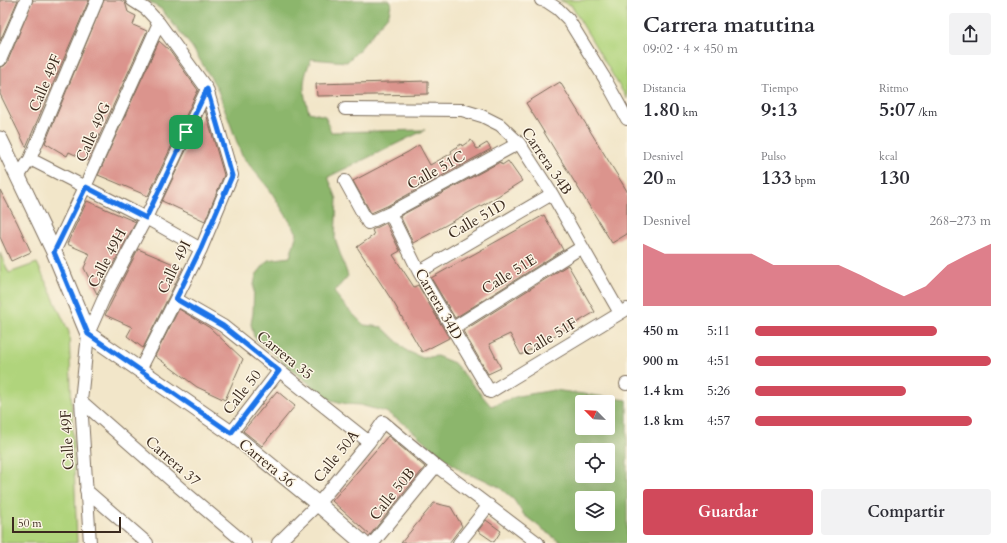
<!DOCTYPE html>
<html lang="es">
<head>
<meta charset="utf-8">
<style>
	:root { --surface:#fff; --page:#f2f2f3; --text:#2b2b33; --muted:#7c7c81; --accent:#d1495b }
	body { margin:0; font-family:Cardo,serif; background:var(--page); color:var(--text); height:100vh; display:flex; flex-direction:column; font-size:15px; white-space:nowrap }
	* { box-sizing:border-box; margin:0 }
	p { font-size:13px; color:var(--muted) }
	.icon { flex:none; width:22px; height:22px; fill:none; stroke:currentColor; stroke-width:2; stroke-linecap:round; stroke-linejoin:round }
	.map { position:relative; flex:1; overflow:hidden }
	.side { display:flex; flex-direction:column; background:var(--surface); width:380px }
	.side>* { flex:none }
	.needle { width:26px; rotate:294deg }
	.fabs { position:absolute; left:575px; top:395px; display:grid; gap:8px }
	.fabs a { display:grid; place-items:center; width:40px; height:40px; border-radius:4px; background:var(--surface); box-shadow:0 4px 16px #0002; font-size:20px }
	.scale { position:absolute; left:12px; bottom:10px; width:109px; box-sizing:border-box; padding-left:4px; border:2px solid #3b2a1e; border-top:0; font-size:11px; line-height:14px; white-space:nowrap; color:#3b2a1e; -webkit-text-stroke:3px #fcf5e5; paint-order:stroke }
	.pin { position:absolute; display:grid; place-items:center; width:34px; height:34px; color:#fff; margin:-17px; border-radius:8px; box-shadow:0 2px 6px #0006 }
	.round { display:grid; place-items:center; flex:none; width:42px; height:42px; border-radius:4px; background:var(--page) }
	.overview { display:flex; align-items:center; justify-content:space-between; height:68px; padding:0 16px }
	h1 { font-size:22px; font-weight:700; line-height:30px }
	.metrics { display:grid; grid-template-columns:repeat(3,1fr); gap:6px; height:68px; padding:4px 16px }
	.metrics div { display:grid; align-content:center }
	.metrics b { font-size:20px; font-weight:700 }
	.metrics small { font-size:11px; font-weight:400 }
	.metrics p { font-size:11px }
	.chart { height:112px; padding:8px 16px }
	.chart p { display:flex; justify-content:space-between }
	.chart svg { width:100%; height:72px; margin-top:4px; fill:var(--accent); opacity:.7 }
	.action { display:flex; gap:8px; margin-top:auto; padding:8px 16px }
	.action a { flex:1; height:46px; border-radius:4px; background:var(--accent); color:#fff; font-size:16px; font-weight:700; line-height:46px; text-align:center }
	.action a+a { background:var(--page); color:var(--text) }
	ul { padding:0 16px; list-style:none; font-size:13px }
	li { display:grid; grid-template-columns:64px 48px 1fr; align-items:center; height:30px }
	li i { height:10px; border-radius:5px; background:var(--accent) }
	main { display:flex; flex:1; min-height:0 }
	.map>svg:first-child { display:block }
	.green { fill:#b0d47c; stroke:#767f4d }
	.forest { fill:#8cb66c; stroke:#647045; fill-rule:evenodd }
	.building { fill:#db948d }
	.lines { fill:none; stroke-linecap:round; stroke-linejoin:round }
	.minor-casing { stroke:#7b6c5a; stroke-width:14 }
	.tertiary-casing { stroke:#7b6c5a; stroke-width:17 }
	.minor { stroke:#fff; stroke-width:12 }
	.tertiary { stroke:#fff; stroke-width:15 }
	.route-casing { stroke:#fff; stroke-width:8 }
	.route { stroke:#1a73e8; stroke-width:5 }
	.labels { text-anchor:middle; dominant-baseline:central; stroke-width:3; stroke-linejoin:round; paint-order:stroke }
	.street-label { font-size:15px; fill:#3b2a1e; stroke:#fcf5e5 }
</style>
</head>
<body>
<main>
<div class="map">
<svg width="627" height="543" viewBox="0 0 627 543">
	<rect width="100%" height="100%" fill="#fcf5e5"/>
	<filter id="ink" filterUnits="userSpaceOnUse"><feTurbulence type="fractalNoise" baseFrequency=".025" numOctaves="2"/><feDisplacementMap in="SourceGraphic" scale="8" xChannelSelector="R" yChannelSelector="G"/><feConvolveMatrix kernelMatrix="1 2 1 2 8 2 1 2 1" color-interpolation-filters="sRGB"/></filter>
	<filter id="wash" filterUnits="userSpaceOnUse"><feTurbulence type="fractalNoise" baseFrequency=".012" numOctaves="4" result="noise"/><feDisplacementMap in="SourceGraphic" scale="16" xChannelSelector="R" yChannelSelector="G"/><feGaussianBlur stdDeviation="0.9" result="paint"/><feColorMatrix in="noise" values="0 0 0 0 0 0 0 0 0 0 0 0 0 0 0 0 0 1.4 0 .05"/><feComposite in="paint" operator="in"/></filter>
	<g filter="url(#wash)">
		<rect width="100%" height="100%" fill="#f2e6c9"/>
		<path class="green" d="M559 0H627V99L571 5Z
			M0 253 9 273 37 263 69 332 77 543H0Z"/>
		<path class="forest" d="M147 0H389L391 4 389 14 359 50 347 62 311 59C302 81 302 90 309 112L325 116 331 132 425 130 328 177 337 199 335 239 348 276 334 292 346 307 364 325 382 327 407 351 423 358 437 356 454 363 491 406 518 396 554 390 627 400V543H564L557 540 524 515 514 500 499 487 483 479 464 473 434 450 407 426 386 412 360 405 347 404 327 399 254 337 251 324 253 313 254 285 256 275 268 260 290 257 297 233 270 190 242 156 217 88 192 47 161 9ZM582 402H608V428H582ZM582 450H608V476H582ZM582 498H608V524H582Z"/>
		<g id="blocks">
			<path class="building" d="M0 0H18L0 41Z
				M33 0H89L26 147 0 94V67L4 66 7 63Z
				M104 0H120L125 2 128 12 136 16 133 25 147 31 88 161 69 152 67 156 45 143Z
				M159 41 169 50 198 90 148 196 98 175Z
				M428 81V94L317 96 316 84Z
				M560 82 627 191V234L612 243 526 103Z
				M205 110 224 175 205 221 162 201Z
				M471 140 477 149 487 143 491 149 387 206 371 213 353 181 408 152 419 145 430 165 452 153 451 151 461 144 462 146Z
				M508 161 522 181 490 201 413 243 400 216 500 162 502 165Z
				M0 190 17 222 31 252 11 261 0 237Z
				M87 201 136 222 97 294 84 268 90 254 67 244Z
				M544 215 563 250 455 318 431 278Z
				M386 223 400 251 393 255 414 287 418 285 449 338 422 352 395 305 357 247 374 235 372 230Z
				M138 249 183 268 143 348 127 336 132 327 105 315Z
				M568 265 595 312 521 355 510 334 489 344 501 368 488 374 463 331Z
				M179 309 210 328 243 359 225 400 197 387 155 356Z
				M277 391 295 406 262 446 243 431Z
				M388 436 425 467 370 535 332 501Z
				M434 503 451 507 462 526 449 543H401Z
				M486 520 501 531 494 542 478 531Z"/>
		</g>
	</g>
	<g filter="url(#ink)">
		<use href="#blocks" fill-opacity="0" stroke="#7b6c5a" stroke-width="1"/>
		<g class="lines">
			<defs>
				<path id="minor" d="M132 0 146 9 159 23 207 89 232 175 201 249 140 370
					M541 0 546 1 558 9 568 19 605 79 627 119
					M0 60 26 0
					M345 109 462 110 482 116 500 125 519 143 552 194 620 313
					M30 159 146 218 201 249
					M18 177 30 159 97 0
					M345 181 368 223 390 213 519 143
					M390 213 419 272 490 392 627 309
					M54 252 85 187 159 23
					M419 272 552 194
					M176 299 223 326 369 442
					M453 328 582 247
					M626 384H627
					M81 401 180 488 245 543
					M231 433 279 371
					M86 490 147 543
					M90 543 81 401 88 334 103 300 146 218 207 89
					M278 543 318 504 369 442 383 422 436 466 538 543
					M373 543 436 466
					M459 543 489 505"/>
				<path id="tertiary" d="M0 139 54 252 88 334 231 433 318 504 363 543"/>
			</defs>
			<use href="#minor" class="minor-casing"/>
			<use href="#tertiary" class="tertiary-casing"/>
			<use href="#minor" class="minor"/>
			<use href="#tertiary" class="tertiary"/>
		</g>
	</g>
	<g class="lines" filter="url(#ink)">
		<defs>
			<path id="route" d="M207 89 232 176 201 248 176 299 223 326 279 371 231 433 88 334 54 252 86 187 146 218Z"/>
		</defs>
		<use href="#route" class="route-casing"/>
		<use href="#route" class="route"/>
	</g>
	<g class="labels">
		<g class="street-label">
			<text transform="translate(45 83) rotate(-67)">Calle 49F</text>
			<text transform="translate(93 132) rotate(-66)">Calle 49G</text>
			<text transform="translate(547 161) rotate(56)">Carrera 34B</text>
			<text transform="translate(436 170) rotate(-29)">Calle 51C</text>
			<text transform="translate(477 219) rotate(-30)">Calle 51D</text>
			<text transform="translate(107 258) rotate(-62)">Calle 49H</text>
			<text transform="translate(174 267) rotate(-64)">Calle 49I</text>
			<text transform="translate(509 274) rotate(-32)">Calle 51E</text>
			<text transform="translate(439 304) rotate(60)">Carrera 34D</text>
			<text transform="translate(550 337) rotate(-31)">Calle 51F</text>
			<text transform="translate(285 355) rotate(39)">Carrera 35</text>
			<text transform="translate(242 392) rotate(-52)">Calle 50</text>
			<text transform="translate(67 440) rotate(-93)">Calle 49F</text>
			<text transform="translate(336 456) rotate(-51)">Calle 50A</text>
			<text transform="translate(173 461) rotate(41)">Carrera 37</text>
			<text transform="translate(267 463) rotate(39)">Carrera 36</text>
			<text transform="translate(392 494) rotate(-51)">Calle 50B</text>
		</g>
	</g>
</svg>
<div class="fabs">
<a><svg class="needle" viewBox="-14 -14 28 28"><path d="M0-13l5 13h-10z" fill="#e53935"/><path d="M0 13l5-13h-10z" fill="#7c7c81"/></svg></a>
<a><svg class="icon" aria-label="locate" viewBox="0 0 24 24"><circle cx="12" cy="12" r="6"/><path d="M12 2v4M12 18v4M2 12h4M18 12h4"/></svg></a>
<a><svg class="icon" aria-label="layers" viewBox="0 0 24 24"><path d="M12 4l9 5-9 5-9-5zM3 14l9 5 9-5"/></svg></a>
</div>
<div class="scale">50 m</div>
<div class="pin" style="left:186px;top:132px;background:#1e9e55"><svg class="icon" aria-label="arrive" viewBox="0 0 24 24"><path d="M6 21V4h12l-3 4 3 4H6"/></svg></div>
</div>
<section class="side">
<div class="overview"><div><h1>Carrera matutina</h1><p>09:02 · 4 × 450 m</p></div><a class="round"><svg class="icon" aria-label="share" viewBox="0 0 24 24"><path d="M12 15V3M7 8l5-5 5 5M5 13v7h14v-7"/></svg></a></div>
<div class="metrics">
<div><p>Distancia</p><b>1.80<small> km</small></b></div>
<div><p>Tiempo</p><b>9:13</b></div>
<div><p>Ritmo</p><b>5:07<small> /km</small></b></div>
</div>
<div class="metrics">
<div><p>Desnivel</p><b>20<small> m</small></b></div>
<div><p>Pulso</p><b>133<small> bpm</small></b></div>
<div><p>kcal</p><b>130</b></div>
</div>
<div class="chart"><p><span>Desnivel</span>268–273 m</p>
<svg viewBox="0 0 160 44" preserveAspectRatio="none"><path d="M0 44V6L10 12L20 12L30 12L40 12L50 12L60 19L70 19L80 19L90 19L100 25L110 32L120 38L130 32L140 19L150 12L160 6V44z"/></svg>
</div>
<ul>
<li><b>450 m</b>5:11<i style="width:77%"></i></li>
<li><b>900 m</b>4:51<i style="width:100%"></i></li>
<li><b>1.4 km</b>5:26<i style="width:64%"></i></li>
<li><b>1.8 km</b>4:57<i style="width:92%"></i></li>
</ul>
<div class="action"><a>Guardar</a><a>Compartir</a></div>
</section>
</main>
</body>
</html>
